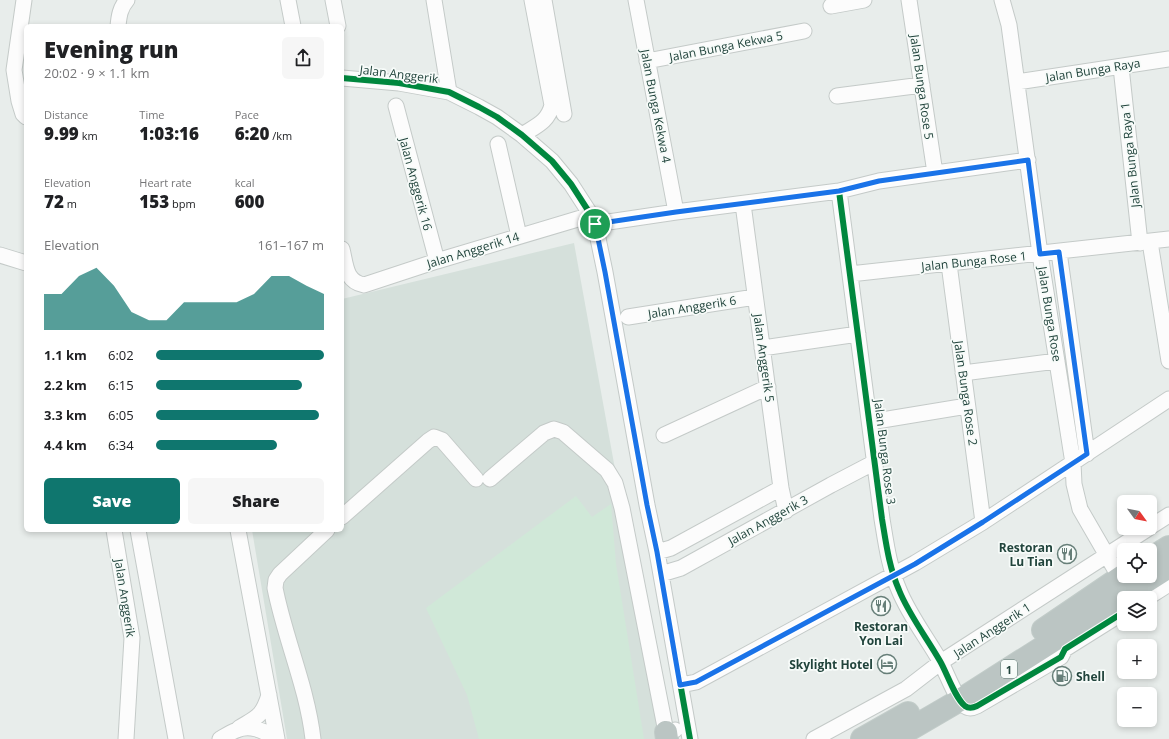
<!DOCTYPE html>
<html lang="en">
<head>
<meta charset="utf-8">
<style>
	:root { --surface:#fff; --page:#f6f6f6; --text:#202124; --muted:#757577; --accent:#0f766e }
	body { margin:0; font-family:"Open Sans",sans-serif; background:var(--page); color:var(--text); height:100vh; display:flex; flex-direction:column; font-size:15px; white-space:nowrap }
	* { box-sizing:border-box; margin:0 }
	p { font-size:13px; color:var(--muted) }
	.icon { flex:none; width:22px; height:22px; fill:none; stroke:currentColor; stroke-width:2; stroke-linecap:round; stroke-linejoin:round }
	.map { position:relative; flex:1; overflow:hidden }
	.panel { position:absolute; left:24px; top:24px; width:320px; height:508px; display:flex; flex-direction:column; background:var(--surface); border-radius:6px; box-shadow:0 2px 6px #0003 }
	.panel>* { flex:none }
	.needle { width:26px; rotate:123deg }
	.buttons { position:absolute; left:1117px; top:495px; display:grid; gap:8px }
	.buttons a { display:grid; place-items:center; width:40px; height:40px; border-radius:6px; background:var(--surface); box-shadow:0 2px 6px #0003; font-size:20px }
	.pin { position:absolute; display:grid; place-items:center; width:34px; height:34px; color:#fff; margin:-17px; border:2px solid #fff; border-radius:50%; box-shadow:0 1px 4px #0007 }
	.round { display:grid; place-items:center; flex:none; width:42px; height:42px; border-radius:6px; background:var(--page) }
	.overview { display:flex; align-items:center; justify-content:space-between; height:68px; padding:0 20px }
	h1 { font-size:22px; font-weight:800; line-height:30px }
	.stats { display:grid; grid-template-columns:repeat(3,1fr); gap:6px; height:68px; padding:4px 20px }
	.stats div { display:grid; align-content:center }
	.stats b { font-size:17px; font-weight:800 }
	.stats small { font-size:11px; font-weight:400 }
	.stats p { font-size:11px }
	.chart { height:112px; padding:8px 20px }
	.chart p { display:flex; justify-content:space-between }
	.chart svg { width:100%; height:72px; margin-top:4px; fill:var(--accent); opacity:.7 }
	.action { display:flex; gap:8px; margin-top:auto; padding:8px 20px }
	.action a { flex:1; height:46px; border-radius:6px; background:var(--accent); color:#fff; font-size:16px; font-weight:800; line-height:46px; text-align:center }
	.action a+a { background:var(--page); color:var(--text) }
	ul { padding:0 20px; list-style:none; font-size:13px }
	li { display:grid; grid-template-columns:64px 48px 1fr; align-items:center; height:30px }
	li i { height:10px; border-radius:5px; background:var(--accent) }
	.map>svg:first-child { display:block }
	.built { fill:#d5e0db }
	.green { fill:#d0e8d8 }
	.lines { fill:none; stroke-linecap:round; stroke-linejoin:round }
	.minor-casing { stroke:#c4cac8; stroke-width:17 }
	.highway-casing { stroke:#c2ccc9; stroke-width:24 }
	.minor { stroke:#fcfcfc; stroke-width:15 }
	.highway { stroke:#bbc5c3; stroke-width:22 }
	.cycleway-casing { stroke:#f7fbf9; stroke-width:8 }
	.cycleway { stroke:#00873e; stroke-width:6 }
	.route-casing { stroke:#fff; stroke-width:8 }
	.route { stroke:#1a73e8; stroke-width:5 }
	.labels { text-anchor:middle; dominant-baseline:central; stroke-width:3.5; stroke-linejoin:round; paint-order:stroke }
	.shield { fill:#f7fbf9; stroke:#617b75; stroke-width:1 }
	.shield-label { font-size:11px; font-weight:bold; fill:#21443c }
	.street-label { font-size:12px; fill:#21443c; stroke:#f7fbf9 }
	.poi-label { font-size:12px; font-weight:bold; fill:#21443c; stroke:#f7fbf9; text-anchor:end }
</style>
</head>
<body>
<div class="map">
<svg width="1169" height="739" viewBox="0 0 1169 739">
	<rect width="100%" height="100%" fill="#e8edeb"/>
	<path class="built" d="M574 243 664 739H287L252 530H342V299Z"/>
	<path class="green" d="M576 496 592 517 611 504 616 564 644 739H479L467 695 426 608Z"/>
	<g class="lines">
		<defs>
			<path id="minor" d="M24 0 14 70 19 101 23 114 26 117
				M288 0 293 26
				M333 0 338 26
				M434 0 449 92
				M544 0 564 114
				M636 0 676 212
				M909 0 935 173
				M1002 0 1009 25 1040 254 1073 463 1074 484 1080 509 1124 585
				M831 6 864 0
				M118 26C119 16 120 8 127 0
				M647 61 804 31
				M1121 67 1140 243
				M342 78 399 83 449 92 479 107 497 117 522 135 552 161 571 184 591 215 595 224 605 272 647 505 657 552 690 739
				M1017 82 1169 59
				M837 96 922 85
				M396 106 437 261
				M522 135C536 126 548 122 552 105L532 0
				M498 144 519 236
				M839 191 882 519C886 543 889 567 899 590 909 615 927 638 940 661 947 673 955 698 965 706 969 709 973 708 977 706L1061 657 1065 649 1124 612
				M743 204 781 488 786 511
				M595 224 676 212 839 191 879 181 1028 160
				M1150 242 1169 361
				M342 249C346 265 345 281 364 285L437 261 591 215
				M1059 252 1087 454
				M0 255 26 263
				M949 264 983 522
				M850 274 1169 239
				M628 317 755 297
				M762 348 858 334
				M963 373 1057 361
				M870 422 967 406
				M664 435 768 387
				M490 479 544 433 554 429 563 432 607 470 615 483 622 508 666 732 675 730
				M342 517 428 441 434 437 442 440 476 479
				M1150 527 1169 515
				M114 530 132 638 126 739
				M138 530 176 739
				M238 530 277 739
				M657 552 671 548 781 488
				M661 574 681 568 831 485 875 462
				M1147 598 1169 584
				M681 685 696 682 915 563 983 522 1169 399
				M239 728C257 717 262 717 269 695
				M220 739C225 736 231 732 237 730 248 725 265 729 272 739
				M313 739C307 687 285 639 275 588L276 580 280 574 327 530
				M814 739 906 689 941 662 1149 528"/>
			<path id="highway" d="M1150 559 1169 547
				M1043 630 1124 575
				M666 732 667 739
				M862 739 908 713
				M893 739 960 700 1169 567"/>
		</defs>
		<use href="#minor" class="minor-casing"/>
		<use href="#highway" class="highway-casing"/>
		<use href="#minor" class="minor"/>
		<use href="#highway" class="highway"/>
		<defs>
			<path id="cycleway" d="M342 78 399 83 449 92 479 107 497 117 522 135 552 161 571 184 591 215 595 224 605 272 647 505 657 552 690 739
				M839 191 882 519C886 543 889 567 899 590 909 615 927 638 940 661 947 673 955 698 965 706 969 709 973 708 977 706L1061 657 1065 649 1124 612"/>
		</defs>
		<use href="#cycleway" class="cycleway-casing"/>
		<use href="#cycleway" class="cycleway"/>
	</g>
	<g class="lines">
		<defs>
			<path id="route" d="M1028 160 1040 254 1059 252 1087 454 983 522 915 564 696 682 680 685 657 552 647 505 605 272 595 224 676 212 839 191 879 181Z"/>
		</defs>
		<use href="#route" class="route-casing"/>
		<use href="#route" class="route"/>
	</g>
	<defs>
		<symbol id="restaurant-ring" viewBox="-11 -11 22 22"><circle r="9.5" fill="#f7fbf9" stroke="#677f79" stroke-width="1.5"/><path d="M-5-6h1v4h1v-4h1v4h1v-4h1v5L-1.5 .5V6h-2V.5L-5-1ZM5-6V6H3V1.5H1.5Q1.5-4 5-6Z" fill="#677f79"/></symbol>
		<symbol id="hotel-ring" viewBox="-11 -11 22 22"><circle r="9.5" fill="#f7fbf9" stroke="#677f79" stroke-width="1.5"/><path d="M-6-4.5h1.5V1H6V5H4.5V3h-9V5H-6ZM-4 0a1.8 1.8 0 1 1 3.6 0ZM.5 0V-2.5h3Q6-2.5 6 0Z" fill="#677f79"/></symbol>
		<symbol id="fuel-ring" viewBox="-11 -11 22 22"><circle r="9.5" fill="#f7fbf9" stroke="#677f79" stroke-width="1.5"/><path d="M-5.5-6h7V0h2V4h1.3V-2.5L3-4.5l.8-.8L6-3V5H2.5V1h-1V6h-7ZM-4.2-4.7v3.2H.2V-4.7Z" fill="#677f79"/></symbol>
	</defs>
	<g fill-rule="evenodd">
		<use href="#restaurant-ring" x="1056" y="543" width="22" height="22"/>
		<use href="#restaurant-ring" x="870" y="595" width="22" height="22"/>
		<use href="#hotel-ring" x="876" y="653" width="22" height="22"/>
		<use href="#fuel-ring" x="1051" y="665" width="22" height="22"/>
	</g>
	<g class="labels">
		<rect class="shield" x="1001" y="660" width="16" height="18" rx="3"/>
		<g class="shield-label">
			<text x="1009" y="669">1</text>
		</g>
		<g class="street-label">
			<text transform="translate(726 46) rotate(-11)">Jalan Bunga Kekwa 5</text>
			<text transform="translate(1093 70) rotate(-9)">Jalan Bunga Raya</text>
			<text transform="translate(399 74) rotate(7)">Jalan Anggerik</text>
			<text transform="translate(922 87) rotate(82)">Jalan Bunga Rose 5</text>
			<text transform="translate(656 106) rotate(79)">Jalan Bunga Kekwa 4</text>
			<text transform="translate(1130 155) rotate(-96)">Jalan Bunga Raya 1</text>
			<text transform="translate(416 184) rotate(75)">Jalan Anggerik 16</text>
			<text transform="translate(473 250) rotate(-17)">Jalan Anggerik 14</text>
			<text transform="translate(974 261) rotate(-6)">Jalan Bunga Rose 1</text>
			<text transform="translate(692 307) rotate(-9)">Jalan Anggerik 6</text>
			<text transform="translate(1050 314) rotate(81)">Jalan Bunga Rose</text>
			<text transform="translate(764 358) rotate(82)">Jalan Anggerik 5</text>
			<text transform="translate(966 393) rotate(82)">Jalan Bunga Rose 2</text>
			<text transform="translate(885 452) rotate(83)">Jalan Bunga Rose 3</text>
			<text transform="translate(768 520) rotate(-29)">Jalan Anggerik 3</text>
			<text transform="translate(125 598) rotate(81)">Jalan Anggerik</text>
			<text transform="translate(992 630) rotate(-33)">Jalan Anggerik 1</text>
		</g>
		<g class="poi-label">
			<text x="1053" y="547">Restoran<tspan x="1053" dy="14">Lu Tian</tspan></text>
			<text x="881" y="626" text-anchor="middle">Restoran<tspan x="881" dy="14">Yon Lai</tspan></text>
			<text x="873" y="664">Skylight Hotel</text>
			<text x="1076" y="676" text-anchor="start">Shell</text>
		</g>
	</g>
</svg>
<div class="buttons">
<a><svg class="needle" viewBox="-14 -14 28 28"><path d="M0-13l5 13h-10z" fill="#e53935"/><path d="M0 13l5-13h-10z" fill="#757577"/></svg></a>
<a><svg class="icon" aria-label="locate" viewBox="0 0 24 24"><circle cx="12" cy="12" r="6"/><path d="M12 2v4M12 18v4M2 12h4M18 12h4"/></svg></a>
<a><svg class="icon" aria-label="layers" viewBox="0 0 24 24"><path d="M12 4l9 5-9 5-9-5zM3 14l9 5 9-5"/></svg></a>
<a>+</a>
<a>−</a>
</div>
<div class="pin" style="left:595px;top:224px;background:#1e9e55"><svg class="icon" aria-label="arrive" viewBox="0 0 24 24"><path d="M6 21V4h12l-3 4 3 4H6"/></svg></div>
<section class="panel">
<div class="overview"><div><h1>Evening run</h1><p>20:02 · 9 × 1.1 km</p></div><a class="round"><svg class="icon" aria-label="share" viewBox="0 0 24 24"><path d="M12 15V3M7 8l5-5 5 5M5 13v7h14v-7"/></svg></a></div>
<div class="stats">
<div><p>Distance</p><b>9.99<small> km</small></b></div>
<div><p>Time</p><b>1:03:16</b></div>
<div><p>Pace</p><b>6:20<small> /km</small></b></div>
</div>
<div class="stats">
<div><p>Elevation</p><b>72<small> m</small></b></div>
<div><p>Heart rate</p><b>153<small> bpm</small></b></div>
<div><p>kcal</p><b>600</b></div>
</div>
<div class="chart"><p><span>Elevation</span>161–167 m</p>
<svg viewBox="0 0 160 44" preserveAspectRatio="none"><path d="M0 44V22L10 22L20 11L30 6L40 17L50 33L60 38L70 38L80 27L90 27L100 27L110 27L120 22L130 11L140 11L150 17L160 22V44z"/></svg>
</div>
<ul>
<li><b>1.1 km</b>6:02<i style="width:100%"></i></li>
<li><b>2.2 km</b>6:15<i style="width:87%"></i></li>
<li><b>3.3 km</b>6:05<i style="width:97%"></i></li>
<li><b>4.4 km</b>6:34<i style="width:72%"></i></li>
</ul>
<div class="action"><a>Save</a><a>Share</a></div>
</section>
</div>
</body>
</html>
